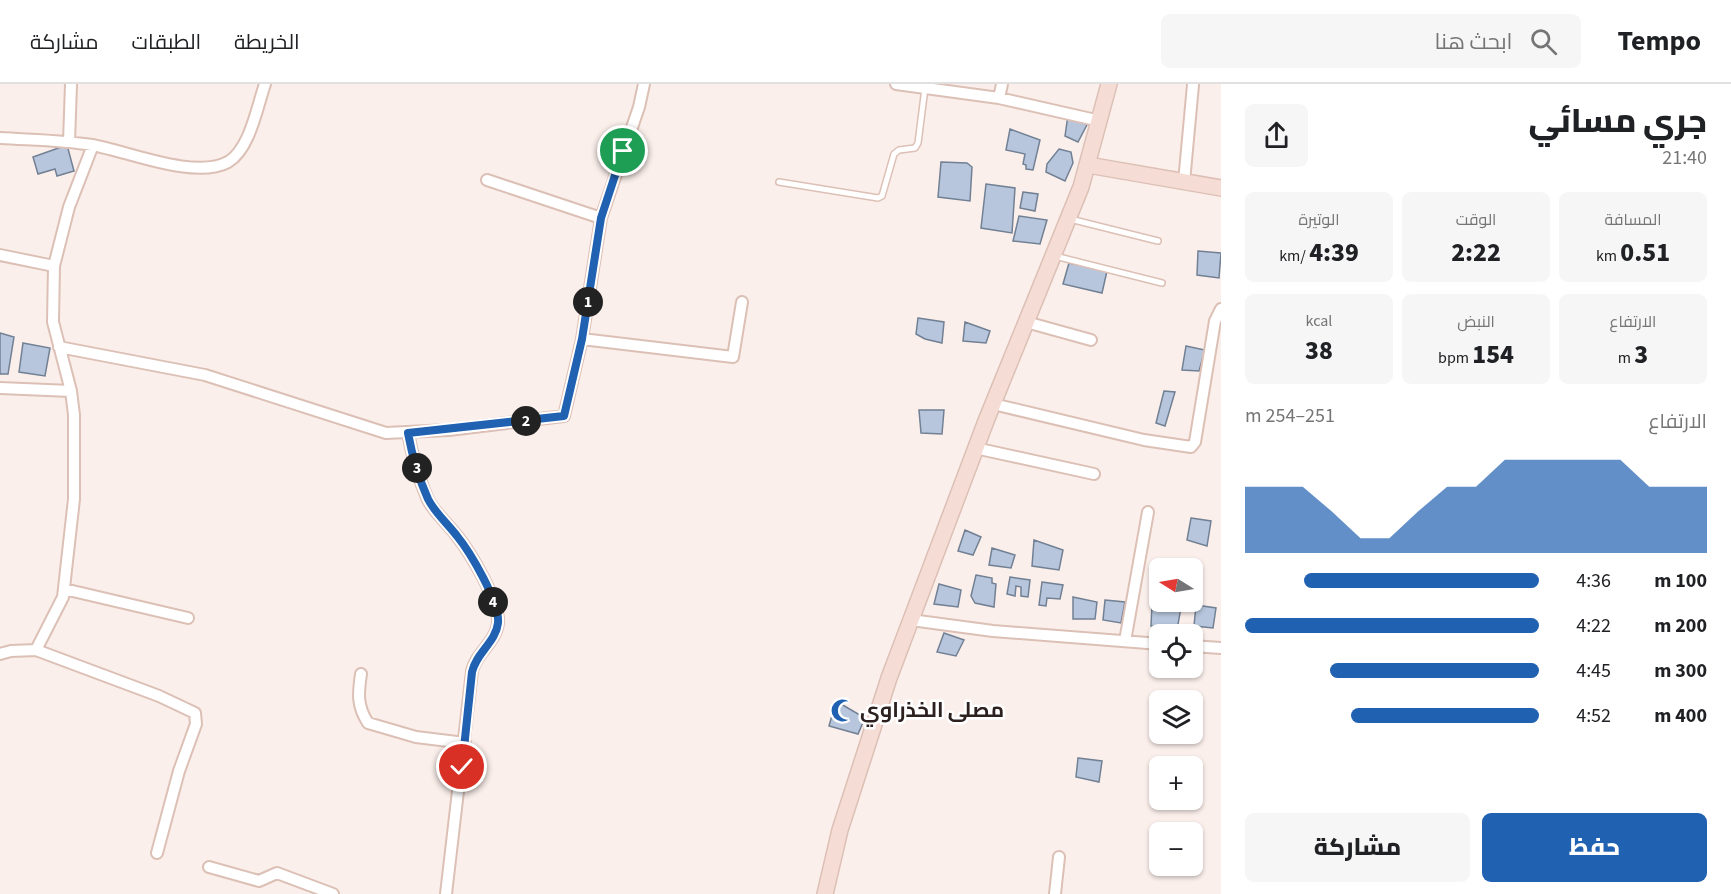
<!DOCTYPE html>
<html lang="ar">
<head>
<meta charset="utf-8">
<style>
	:root { --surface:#fff; --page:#f6f6f6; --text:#202124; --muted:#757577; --line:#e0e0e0; --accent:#2161b2 }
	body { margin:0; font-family:"Source Sans 3",Cairo,sans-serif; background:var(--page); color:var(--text); direction:rtl; height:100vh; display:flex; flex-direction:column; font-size:22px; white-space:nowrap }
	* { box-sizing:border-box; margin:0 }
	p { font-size:20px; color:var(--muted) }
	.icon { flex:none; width:33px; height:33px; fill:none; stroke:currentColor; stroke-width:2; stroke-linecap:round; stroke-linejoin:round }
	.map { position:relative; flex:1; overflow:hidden; direction:ltr }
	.panel { display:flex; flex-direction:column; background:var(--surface); width:510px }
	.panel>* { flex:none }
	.needle { width:39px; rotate:281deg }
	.controls { position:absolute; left:1149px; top:474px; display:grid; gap:12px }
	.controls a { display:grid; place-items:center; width:54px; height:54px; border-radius:9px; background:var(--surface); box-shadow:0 2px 4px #0004; font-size:30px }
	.pin { position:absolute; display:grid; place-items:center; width:51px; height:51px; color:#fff; margin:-26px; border:3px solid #fff; border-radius:50%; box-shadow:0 2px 6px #0007 }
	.km { position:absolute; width:30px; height:30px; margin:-15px; border-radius:50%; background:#222; color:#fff; font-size:16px; line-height:30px; text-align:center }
	.round { display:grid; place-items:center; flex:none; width:63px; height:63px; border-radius:9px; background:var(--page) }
	.headline { display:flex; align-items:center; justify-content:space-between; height:102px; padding:0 24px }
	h1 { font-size:33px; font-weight:800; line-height:45px }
	.metrics { display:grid; grid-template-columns:repeat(3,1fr); gap:9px; height:102px; padding:6px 24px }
	.metrics div { display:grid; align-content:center; border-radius:9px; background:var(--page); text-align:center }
	.metrics b { font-size:26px; font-weight:800 }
	.metrics small { font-size:16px; font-weight:400 }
	.metrics p { font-size:16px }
	.chart { height:168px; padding:12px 24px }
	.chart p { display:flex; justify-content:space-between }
	.chart svg { width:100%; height:108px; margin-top:6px; fill:var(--accent); opacity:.7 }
	.cta { display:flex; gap:12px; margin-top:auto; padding:12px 24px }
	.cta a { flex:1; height:69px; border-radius:9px; background:var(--accent); color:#fff; font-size:24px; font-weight:800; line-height:69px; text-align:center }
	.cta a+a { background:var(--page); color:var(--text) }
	ul { padding:0 24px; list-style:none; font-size:20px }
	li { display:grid; grid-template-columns:96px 72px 1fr; align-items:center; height:45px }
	li i { height:15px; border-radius:8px; background:var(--accent) }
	header { display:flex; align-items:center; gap:36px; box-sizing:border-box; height:84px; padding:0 30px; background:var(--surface); border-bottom:2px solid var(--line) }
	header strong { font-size:28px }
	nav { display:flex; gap:33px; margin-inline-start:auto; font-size:21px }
	.search { width:420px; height:54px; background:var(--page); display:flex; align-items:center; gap:15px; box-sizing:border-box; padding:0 21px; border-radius:9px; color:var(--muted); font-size:22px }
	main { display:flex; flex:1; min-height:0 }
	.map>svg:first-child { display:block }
	.building { fill:#b7c6dc; stroke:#728094; stroke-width:1.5 }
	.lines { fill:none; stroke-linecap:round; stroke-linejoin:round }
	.lane-casing { stroke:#dcc0b6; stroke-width:8 }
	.street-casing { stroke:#dcc0b6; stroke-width:14 }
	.secondary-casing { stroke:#dcc0b6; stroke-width:18 }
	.lane { stroke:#fff; stroke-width:5 }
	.street { stroke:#fff; stroke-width:10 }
	.secondary { stroke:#f5dcd4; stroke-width:15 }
	.route-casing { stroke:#fff; stroke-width:12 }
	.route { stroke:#2161b2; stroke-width:8 }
	.labels { text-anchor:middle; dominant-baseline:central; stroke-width:5; stroke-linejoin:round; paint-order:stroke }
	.poi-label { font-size:21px; font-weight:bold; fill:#2c211e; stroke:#fff; text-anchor:start }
</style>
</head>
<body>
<header>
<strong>Tempo</strong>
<div class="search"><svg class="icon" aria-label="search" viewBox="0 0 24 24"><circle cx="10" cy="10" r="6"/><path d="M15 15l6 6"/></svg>ابحث هنا</div>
<nav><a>الخريطة</a><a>الطبقات</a><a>مشاركة</a></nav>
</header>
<main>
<section class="panel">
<div class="headline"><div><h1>جري مسائي</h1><p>21:40</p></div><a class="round"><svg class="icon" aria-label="share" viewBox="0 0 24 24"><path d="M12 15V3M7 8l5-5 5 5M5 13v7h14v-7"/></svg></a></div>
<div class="metrics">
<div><p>المسافة</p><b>0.51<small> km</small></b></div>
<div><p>الوقت</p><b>2:22</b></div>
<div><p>الوتيرة</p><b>4:39<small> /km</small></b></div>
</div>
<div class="metrics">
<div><p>الارتفاع</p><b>3<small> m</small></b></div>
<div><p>النبض</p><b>154<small> bpm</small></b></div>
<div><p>kcal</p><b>38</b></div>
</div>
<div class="chart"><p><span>الارتفاع</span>251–254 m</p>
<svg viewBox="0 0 160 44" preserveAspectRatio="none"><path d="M0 44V17L10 17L20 17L30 27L40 38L50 38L60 27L70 17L80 17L90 6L100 6L110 6L120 6L130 6L140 17L150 17L160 17V44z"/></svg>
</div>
<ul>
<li><b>100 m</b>4:36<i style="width:80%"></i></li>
<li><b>200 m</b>4:22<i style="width:100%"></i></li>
<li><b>300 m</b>4:45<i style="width:71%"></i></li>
<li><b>400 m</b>4:52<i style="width:64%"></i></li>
</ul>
<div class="cta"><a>حفظ</a><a>مشاركة</a></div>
</section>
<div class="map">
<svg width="1221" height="810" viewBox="0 0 1221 810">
	<rect width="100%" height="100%" fill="#fbefeb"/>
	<path class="building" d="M1068 31 1089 37 1078 58 1065 52Z
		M1010 45 1040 56 1033 86 1026 85V81L1023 80 1025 70 1006 66Z
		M67 61 74 87 57 92 55 85 38 90 33 73Z
		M1059 65 1071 68 1073 79 1065 97 1046 88 1047 80Z
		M941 78 967 79 972 83 970 117 938 113Z
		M986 100 1015 104 1012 149 981 144Z
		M1023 108 1038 110 1035 127 1020 124Z
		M1019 132 1047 136 1040 160 1013 157Z
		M1198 167 1221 169 1219 194 1197 191Z
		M1069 179 1107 187 1102 209 1063 200Z
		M918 234 944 238 942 259 925 255 916 250Z
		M965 238 990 247 986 259 963 257Z
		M0 249 14 253 8 290H0Z
		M23 259 50 264 45 292 19 288Z
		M1186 262 1205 266 1199 287 1182 286Z
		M1164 307 1175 308 1165 342 1156 339Z
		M919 326H944L942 350 921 349Z
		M1191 434 1211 437 1207 462 1187 456Z
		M965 446 981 453 973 471 958 467Z
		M1034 456 1063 466 1059 486 1032 482Z
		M992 464 1015 471 1011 484 989 481Z
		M976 491 992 494V499L996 500 994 523 975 519 971 512Z
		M1010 493 1030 496 1028 513 1021 512V503L1016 502 1015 512 1007 510Z
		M1042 498 1063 501 1060 515 1047 514 1046 522 1039 521Z
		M939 500 961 506 958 523 934 520Z
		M1073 513 1097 518 1095 535H1073Z
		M1105 516 1125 518 1121 539 1103 536Z
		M1164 518H1182L1177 546 1151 542 1152 520H1164Z
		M1196 521 1216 524 1213 544 1194 542Z
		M944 549 964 556 956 572 937 568Z
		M836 617 865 634 858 650 829 642Z
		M1078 674 1102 677 1099 698 1076 693Z"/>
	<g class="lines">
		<defs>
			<path id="lane" d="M779 98 878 114 882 112 894 70 899 66 915 64 918 59 925 4
				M1070 135 1158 157
				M1055 172 1162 199"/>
			<path id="street" d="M896 0 999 14 1100 37
				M999 14 1002 0
				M0 54C31 56 61 56 92 61 127 67 195 96 228 78 250 65 257 23 265 0
				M69 58 71 0
				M93 61 69 123 54 182 53 238 71 307 74 331V415L63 513 36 566 159 612 195 629 196 640 179 687 157 769
				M487 96 601 134
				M1184 98 1193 1
				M0 171 54 182
				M1026 238 1091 256
				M582 255 733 273 742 218
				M59 263 205 291 386 349 449 346 564 332 582 255 601 134 639 23 644 0
				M0 304 71 307
				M993 320 1144 356 1191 363 1195 358 1215 237 1221 225
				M408 349C412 371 419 395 428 416 435 429 448 440 457 452 470 468 500 518 498 539 496 558 476 569 472 587L446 810
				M975 364 1094 390
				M64 505 188 534
				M911 536 993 547 1160 560
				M1125 557 1148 428
				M1192 562 1221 564
				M0 570 11 567 36 566
				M361 590C358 610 357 622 368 639L416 653 465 659
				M209 783 259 797 277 789 333 810
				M1055 810 1059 773"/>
			<path id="secondary" d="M1088 81 1221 104
				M825 810 840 746 889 594 986 337 1081 103 1109 0"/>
		</defs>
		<use href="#lane" class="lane-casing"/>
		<use href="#street" class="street-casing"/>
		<use href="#secondary" class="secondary-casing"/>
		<use href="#lane" class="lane"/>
		<use href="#street" class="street"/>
		<use href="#secondary" class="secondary"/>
	</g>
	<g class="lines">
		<defs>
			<path id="route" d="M462 683 472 588C476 569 496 558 498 539 500 518 470 468 457 452 448 440 435 429 428 415 419 395 412 371 408 349L564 332 582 255 601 134 623 67"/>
		</defs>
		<use href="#route" class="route-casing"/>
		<use href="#route" class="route"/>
	</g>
	<defs>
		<symbol id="mosque-bare" viewBox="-9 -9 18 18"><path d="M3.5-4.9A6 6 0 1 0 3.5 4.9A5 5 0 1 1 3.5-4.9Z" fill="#2161b2" stroke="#fff" stroke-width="2.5" paint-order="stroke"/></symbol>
	</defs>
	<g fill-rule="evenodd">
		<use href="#mosque-bare" x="826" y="610" width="33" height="33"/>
	</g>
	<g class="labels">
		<g class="poi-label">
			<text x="860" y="626">مصلى الخذراوي</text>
		</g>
	</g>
</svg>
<div class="controls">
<a><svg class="needle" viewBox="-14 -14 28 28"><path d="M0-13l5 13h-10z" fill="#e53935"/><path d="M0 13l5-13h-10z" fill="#757577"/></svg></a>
<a><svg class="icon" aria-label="locate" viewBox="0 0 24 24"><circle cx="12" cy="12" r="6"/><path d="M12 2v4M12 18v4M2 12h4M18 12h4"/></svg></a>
<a><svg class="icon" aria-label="layers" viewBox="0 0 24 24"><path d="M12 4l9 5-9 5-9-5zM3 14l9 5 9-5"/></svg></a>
<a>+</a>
<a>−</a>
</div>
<div class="pin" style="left:623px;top:67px;background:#1e9e55"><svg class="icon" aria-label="arrive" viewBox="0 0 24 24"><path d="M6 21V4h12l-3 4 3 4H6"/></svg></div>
<div class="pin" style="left:462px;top:683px;background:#d93025"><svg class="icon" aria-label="check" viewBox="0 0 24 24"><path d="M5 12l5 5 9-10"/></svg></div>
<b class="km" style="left:588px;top:218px">1</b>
<b class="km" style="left:526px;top:337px">2</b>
<b class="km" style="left:417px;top:384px">3</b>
<b class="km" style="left:493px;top:518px">4</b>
</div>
</main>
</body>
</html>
